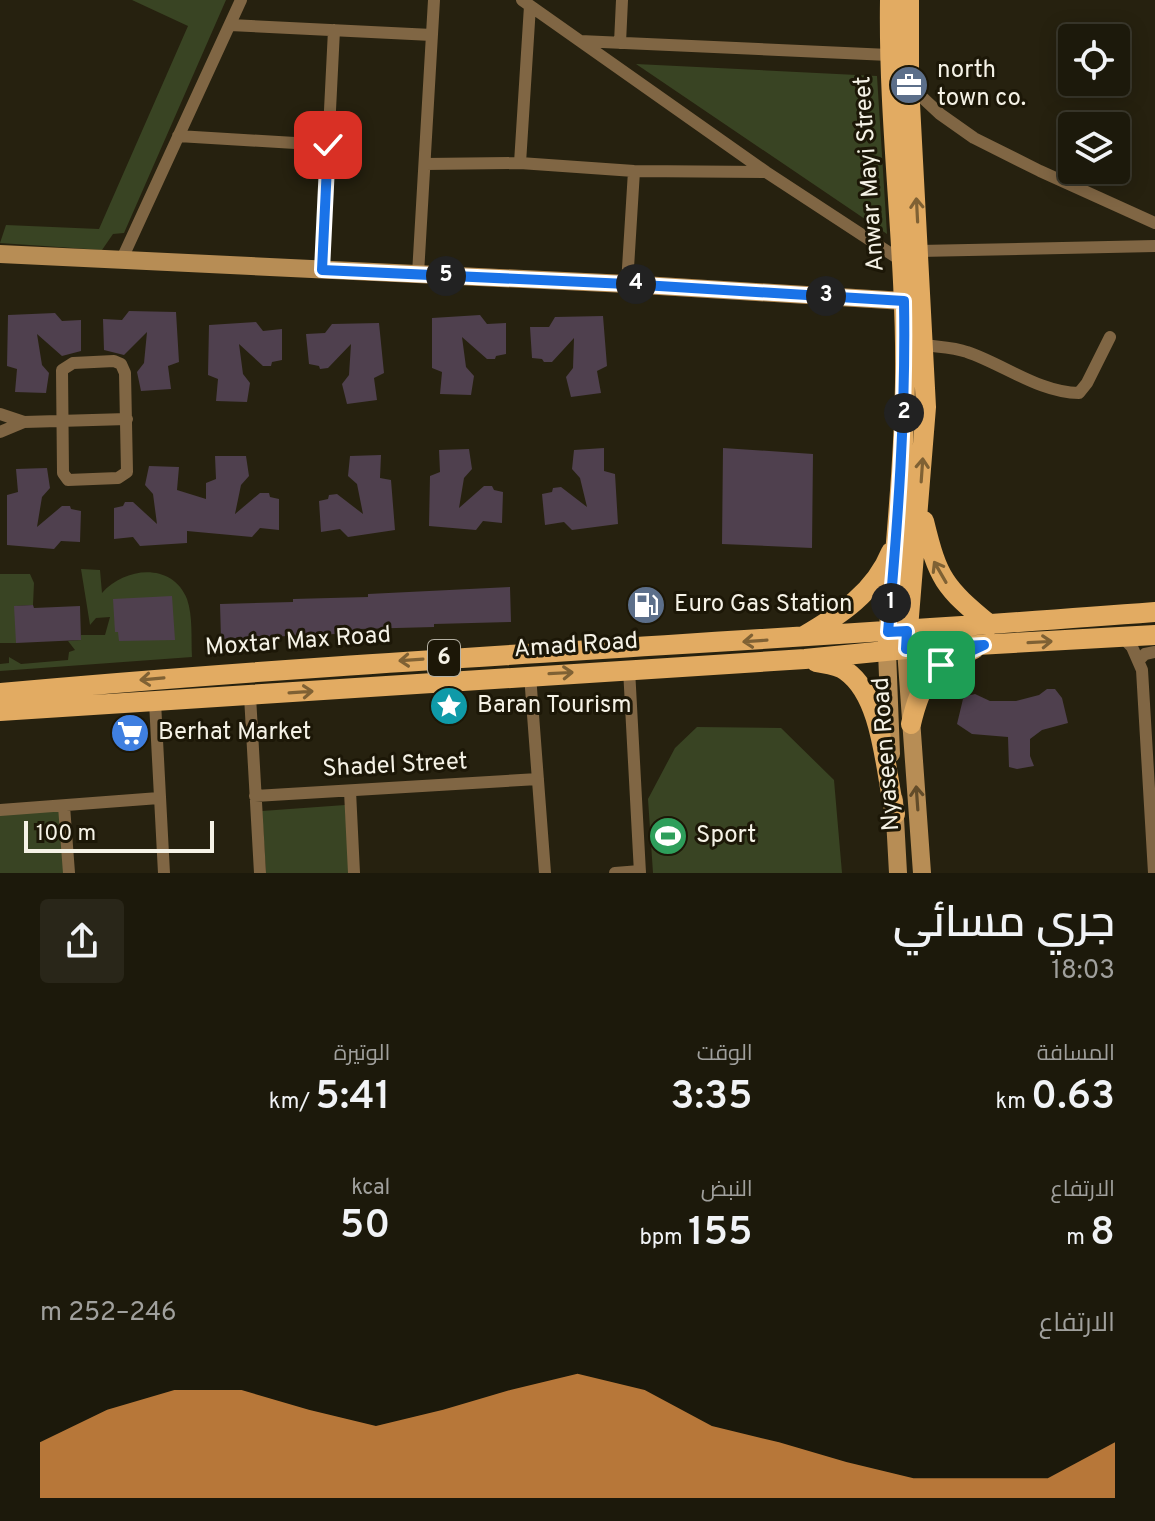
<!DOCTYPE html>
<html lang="ar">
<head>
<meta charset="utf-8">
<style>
	:root { --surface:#1c190b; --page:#292619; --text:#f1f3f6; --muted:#a0a09d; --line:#3a382c; --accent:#f9a04d }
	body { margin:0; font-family:Overpass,Cairo,sans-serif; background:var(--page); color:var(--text); direction:rtl; height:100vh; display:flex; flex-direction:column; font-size:30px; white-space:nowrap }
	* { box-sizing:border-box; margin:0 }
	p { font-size:26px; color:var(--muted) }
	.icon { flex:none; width:44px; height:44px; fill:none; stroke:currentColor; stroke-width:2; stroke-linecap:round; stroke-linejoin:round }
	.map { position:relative; height:873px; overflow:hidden; direction:ltr }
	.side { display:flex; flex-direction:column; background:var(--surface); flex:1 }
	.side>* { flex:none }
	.controls { position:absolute; left:1058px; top:24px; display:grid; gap:16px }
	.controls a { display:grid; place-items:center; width:72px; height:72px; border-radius:8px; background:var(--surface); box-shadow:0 4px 20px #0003,0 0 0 2px var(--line); font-size:40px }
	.scale { position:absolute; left:24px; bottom:20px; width:190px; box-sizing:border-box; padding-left:8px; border:4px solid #f5f2e6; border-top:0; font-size:22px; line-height:28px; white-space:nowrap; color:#f5f2e6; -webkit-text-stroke:6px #1c1707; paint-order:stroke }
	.pin { position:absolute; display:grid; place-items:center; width:68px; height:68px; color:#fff; margin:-34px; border-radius:16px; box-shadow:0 4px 12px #0006 }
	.km { position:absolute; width:40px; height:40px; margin:-20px; border-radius:50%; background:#222; color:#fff; font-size:22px; line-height:40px; text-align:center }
	.round { display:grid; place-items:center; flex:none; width:84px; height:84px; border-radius:8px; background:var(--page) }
	.headline { display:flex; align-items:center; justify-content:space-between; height:136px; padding:0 40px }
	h1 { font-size:44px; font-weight:600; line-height:60px }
	.metrics { display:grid; grid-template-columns:repeat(3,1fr); gap:12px; height:136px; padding:8px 40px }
	.metrics div { display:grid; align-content:center }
	.metrics b { font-size:40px; font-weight:600 }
	.metrics small { font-size:22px; font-weight:400 }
	.metrics p { font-size:22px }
	.chart { height:224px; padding:16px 40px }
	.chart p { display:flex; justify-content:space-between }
	.chart svg { width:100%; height:144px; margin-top:8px; fill:var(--accent); opacity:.7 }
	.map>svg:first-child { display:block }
	.green { fill:#394423 }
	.building { fill:#4f404e }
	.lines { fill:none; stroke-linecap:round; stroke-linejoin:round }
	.street { stroke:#806644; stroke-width:12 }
	.secondary { stroke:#b78d55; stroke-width:18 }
	.primary { stroke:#e2ab62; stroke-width:20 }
	.oneway { stroke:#7f6134 }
	.oneway2 { stroke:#624c2a }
	.route-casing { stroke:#fff; stroke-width:16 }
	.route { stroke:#1a73e8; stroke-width:10 }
	.labels { text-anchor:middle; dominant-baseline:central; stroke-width:6; stroke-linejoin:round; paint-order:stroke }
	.shield { fill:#1c1707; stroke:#b4b0a3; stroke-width:2 }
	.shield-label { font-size:22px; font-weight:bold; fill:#f5f2e6 }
	.poi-label { font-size:24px; fill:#f5f2e6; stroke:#1c1707; text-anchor:start }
	.street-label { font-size:24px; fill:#f5f2e6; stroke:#1c1707 }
</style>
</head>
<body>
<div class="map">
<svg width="1155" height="873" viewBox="0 0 1155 873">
	<rect width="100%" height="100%" fill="#26210f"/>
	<path class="green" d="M132 0H226L124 233 113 234 102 250 0 243 6 225 99 229 188 26Z
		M636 64 877 76 887 234Z
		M81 569 100 570 102 593C125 567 172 562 187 599 193 616 191 639 192 657L0 671V664L9 663V657L21 664 68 660 69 652 75 650 68 641 81 640V635H105L110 617 96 618 90 625Z
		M0 574H30L34 583 33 605 16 606V643H0Z
		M697 727 781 728 834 780 842 873H653L648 799 675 748Z
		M345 805 350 873H266L262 811Z
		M64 806 69 873H0V810Z"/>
	<path class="building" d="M129 311 176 312 179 362 168 366 171 389 141 391 137 372 144 363 147 332 124 355 104 350 103 319 122 320Z
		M55 313 62 321 81 320V351L62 356 37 334 42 365 49 373 46 393 15 392 17 369 7 366 8 315Z
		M480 315 487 324 506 323V354L496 356 495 359H487L462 337 466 367 474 376 471 395 440 394 442 372 432 368V318Z
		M603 316 607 366 597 371 601 393 571 397 566 377 573 368 574 338 552 362H544L542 359 532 358 530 327H549L555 317Z
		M256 322 263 331 282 329V360L272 362 271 366H263L239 344 243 374 250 383 247 402 216 401 218 379 208 375 209 325Z
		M379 323 384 373 374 378 377 400 347 404 342 384 349 375 351 344 328 368 320 369 319 366 309 364 306 334 325 333 332 324Z
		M604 448V471L615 474 618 524 572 530 564 522 545 525 542 494 552 492 553 488 561 487 587 507 580 478 572 469 574 450Z
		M723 448 813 454 812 548 722 544Z
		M469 449 472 469 464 478 459 508 484 486H492L494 490 503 492 502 523 483 521 476 530 429 526 430 476 440 472 439 450Z
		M381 455 380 478 391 480 395 530 348 537 340 529 321 532 319 501 328 499 329 495 337 494 363 514 357 484 348 476 350 456Z
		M215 456H246L249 476 241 485 235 514 260 493H269L270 497 279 499V530L260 528 252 537 187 531V543L140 546 133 537 114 539V508L123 506 125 502H133L157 524 153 494 145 485 149 466 179 467 177 490 206 499V483L216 479Z
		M47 468 50 488 42 497 37 527 62 506H70L71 509 81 511 80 542 61 541 54 549 7 545V495L18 492 16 469Z
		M510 587 511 622 434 624V627L359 629V633L221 639 220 604 293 602V599L368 597V594Z
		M172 596 175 640 119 641 118 632H115L113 599Z
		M33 605 34 608 80 606 81 640 16 643 14 606Z
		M1047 689H1055L1062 698 1068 723 1042 730 1030 739V756L1034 766 1017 769 1009 767 1008 737 972 734 957 724 963 699 967 696 975 694 990 701H1016L1039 695Z"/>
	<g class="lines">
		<path class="street" d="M522 0 766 172 902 261
			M230 25 432 35
			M580 41 889 55
			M620 43 622 0
			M909 85 940 114 974 138 1040 171 1155 223
			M178 136 328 145
			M520 163 530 6
			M425 164 520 163 634 171 766 172
			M919 251 1155 246
			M121 261 241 0
			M322 270 334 30
			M418 274 434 0
			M627 284 634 171
			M924 345C938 347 954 347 967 352 1003 364 1040 393 1079 393L1087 383 1110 337
			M114 361 121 364 125 373 127 472 118 478 68 480 63 473 62 370 73 363Z
			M0 414 24 422 127 419
			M0 432 24 422
			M1122 637 1132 647 1142 670 1154 873
			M1139 660 1145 654 1155 652
			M629 669 640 873
			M530 675 545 873
			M250 696 260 873
			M155 702 164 873
			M350 791 354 873
			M255 796 538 779
			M64 806 69 873
			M0 810 159 798
			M615 873 640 871"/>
		<path class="secondary" d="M0 254 627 284 904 301
			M906 649 922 873
			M887 651 891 754
			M894 800 898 873"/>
		<path class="primary" d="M924 521C938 579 944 587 990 625
			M804 636C840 615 875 592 891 552
			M907 641 926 407 909 85V0
			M888 643C894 556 904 469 905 382 907 254 888 128 890 0
			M816 662C825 664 838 665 846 671 883 697 885 771 895 814
			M0 693C385 658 770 642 1155 612
			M0 711 805 659 906 649 1155 635
			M911 724C922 677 932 669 974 649"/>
	</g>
	<defs><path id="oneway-shaft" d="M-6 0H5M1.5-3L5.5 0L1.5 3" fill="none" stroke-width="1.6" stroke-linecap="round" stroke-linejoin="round" transform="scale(2)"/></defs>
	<g class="oneway">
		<use href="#oneway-shaft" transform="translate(917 210) rotate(-93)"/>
		<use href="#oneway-shaft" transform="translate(922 470) rotate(-86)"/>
		<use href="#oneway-shaft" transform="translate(940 572) rotate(-120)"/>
		<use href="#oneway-shaft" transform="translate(755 641) rotate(176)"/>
		<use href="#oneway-shaft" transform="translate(1040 642) rotate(-3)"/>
		<use href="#oneway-shaft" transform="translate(411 660) rotate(176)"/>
		<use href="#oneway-shaft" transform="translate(561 673) rotate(-3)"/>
		<use href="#oneway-shaft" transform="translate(152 679) rotate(175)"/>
		<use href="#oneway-shaft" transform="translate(301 692) rotate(-4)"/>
	</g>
	<use class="oneway2" href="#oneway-shaft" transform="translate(917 798) rotate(-94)"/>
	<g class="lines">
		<defs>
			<path id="route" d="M328 145 322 270 627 284 904 301C906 412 898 521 888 632L907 631 906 649 984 645 941 665"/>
		</defs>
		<use href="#route" class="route-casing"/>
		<use href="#route" class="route"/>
	</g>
	<defs>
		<symbol id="office-disc" viewBox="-11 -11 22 22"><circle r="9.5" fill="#5c6f8a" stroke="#1c1707"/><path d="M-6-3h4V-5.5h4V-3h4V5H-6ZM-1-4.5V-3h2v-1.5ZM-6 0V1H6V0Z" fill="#fff"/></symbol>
		<symbol id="fuel-disc" viewBox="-11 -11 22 22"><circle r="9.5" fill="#5c6f8a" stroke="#1c1707"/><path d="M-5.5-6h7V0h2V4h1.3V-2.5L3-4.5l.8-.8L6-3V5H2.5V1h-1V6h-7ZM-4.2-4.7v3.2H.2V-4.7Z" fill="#fff"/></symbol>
		<symbol id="sight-disc" viewBox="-11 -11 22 22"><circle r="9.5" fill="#0f9aa8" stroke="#1c1707"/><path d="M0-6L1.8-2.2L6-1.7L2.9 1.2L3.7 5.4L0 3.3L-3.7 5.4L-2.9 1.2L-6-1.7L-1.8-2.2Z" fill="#fff"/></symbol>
		<symbol id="supermarket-disc" viewBox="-11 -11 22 22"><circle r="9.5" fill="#3f7fe0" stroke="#1c1707"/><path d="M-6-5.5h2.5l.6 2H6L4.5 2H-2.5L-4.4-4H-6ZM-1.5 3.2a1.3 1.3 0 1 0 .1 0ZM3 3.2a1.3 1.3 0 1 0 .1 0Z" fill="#fff"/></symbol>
		<symbol id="stadium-disc" viewBox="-11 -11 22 22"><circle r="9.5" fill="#2e9e5b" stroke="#1c1707"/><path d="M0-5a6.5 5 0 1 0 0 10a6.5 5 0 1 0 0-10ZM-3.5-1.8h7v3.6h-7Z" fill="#fff"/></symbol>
	</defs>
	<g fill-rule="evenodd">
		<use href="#office-disc" x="887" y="63" width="44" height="44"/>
		<use href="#fuel-disc" x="624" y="583" width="44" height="44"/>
		<use href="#sight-disc" x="427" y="684" width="44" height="44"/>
		<use href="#supermarket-disc" x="108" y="711" width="44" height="44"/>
		<use href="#stadium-disc" x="646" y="814" width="44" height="44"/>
	</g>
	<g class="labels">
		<rect class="shield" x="428" y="640" width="32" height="36" rx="6"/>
		<g class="shield-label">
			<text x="444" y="658">6</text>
		</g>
		<g class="poi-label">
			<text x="937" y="71">north<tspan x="937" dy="28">town co.</tspan></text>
			<text x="674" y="605">Euro Gas Station</text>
			<text x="477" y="706">Baran Tourism</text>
			<text x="158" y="733">Berhat Market</text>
			<text x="696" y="836">Sport</text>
		</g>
		<g class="street-label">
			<text transform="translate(870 174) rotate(-94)">Anwar Mayi Street</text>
			<text transform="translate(298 642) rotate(-4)">Moxtar Max Road</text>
			<text transform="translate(576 646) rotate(-4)">Amad Road</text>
			<text transform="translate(887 754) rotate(-94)">Nyaseen Road</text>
			<text transform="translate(395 766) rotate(-3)">Shadel Street</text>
		</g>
	</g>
</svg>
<div class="controls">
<a><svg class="icon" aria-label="locate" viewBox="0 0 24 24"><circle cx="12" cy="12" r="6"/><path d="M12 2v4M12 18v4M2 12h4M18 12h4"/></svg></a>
<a><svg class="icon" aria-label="layers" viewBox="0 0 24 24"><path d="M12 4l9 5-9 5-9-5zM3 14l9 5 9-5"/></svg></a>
</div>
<div class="scale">100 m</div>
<div class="pin" style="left:941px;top:665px;background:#1e9e55"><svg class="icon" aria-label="arrive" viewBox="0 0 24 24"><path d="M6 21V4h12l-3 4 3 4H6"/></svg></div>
<div class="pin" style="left:328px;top:145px;background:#d93025"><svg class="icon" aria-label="check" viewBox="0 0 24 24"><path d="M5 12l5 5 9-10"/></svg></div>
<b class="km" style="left:891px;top:603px">1</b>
<b class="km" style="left:904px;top:413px">2</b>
<b class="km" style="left:826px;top:296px">3</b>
<b class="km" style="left:636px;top:284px">4</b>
<b class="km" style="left:446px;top:276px">5</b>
</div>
<section class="side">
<div class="headline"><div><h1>جري مسائي</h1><p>18:03</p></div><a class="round"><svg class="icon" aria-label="share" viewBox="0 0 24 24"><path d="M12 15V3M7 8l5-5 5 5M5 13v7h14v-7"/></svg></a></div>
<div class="metrics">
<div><p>المسافة</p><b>0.63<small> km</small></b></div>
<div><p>الوقت</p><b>3:35</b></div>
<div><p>الوتيرة</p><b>5:41<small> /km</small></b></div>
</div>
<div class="metrics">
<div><p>الارتفاع</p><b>8<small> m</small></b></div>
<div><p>النبض</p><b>155<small> bpm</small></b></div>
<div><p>kcal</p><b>50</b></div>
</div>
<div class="chart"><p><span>الارتفاع</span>246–252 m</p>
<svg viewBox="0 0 160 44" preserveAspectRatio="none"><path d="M0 44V27L10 17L20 11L30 11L40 17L50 22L60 17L70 11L80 6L90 11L100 22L110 27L120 33L130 38L140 38L150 38L160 27V44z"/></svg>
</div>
</section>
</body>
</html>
